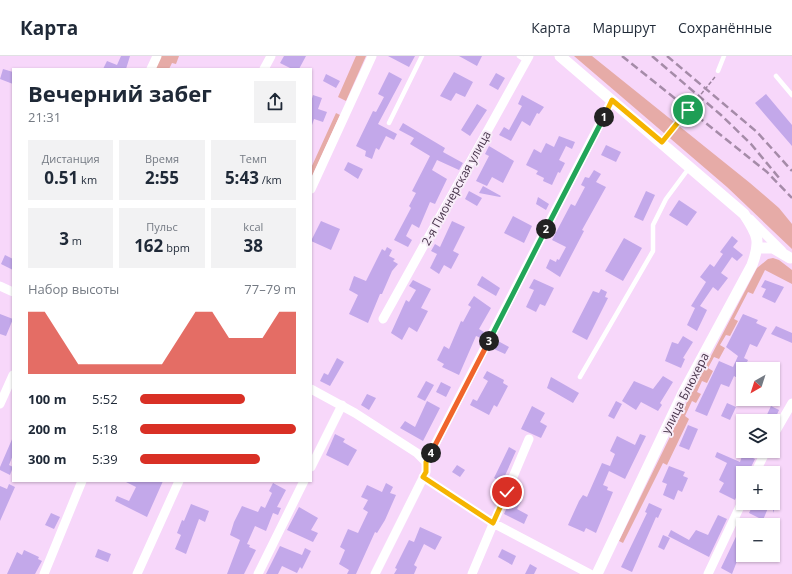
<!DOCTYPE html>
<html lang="ru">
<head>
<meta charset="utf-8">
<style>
	:root { --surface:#fff; --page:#f2f2f3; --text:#1f2937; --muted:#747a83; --line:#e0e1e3; --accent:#d93025 }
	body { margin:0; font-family:"Open Sans",sans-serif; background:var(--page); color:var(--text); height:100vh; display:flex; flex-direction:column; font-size:15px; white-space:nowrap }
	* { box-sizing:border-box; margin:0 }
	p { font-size:13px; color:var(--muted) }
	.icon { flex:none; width:22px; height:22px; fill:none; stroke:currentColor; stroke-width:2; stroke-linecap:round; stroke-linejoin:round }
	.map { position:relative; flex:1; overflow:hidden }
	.details { position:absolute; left:12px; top:12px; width:300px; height:414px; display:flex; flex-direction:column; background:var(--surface); border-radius:0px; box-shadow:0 1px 3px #0004 }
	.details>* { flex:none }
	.needle { width:26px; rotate:219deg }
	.fabs { position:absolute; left:736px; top:306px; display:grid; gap:8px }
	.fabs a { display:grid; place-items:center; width:44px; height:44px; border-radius:0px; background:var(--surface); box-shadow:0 1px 3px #0004; font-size:20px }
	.pin { position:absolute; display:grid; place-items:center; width:34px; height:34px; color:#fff; margin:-17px; border:2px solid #fff; border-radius:50%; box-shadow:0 1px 4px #0007 }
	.km { position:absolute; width:20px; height:20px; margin:-10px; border-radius:50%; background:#222; color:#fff; font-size:11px; line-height:20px; text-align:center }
	.round { display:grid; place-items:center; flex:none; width:42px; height:42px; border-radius:0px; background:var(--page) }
	.head { display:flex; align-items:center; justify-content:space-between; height:68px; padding:0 16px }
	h1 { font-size:22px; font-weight:700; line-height:30px }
	.metrics { display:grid; grid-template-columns:repeat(3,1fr); gap:6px; height:68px; padding:4px 16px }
	.metrics div { display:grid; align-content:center; border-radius:0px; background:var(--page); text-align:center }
	.metrics b { font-size:17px; font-weight:700 }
	.metrics small { font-size:11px; font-weight:400 }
	.metrics p { font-size:11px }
	.chart { height:112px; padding:8px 16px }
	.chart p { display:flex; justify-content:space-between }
	.chart svg { width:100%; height:72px; margin-top:4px; fill:var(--accent); opacity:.7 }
	ul { padding:0 16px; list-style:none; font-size:13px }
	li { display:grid; grid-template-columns:64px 48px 1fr; align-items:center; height:30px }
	li i { height:10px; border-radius:5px; background:var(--accent) }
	header { display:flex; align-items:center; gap:24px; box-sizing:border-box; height:56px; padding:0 20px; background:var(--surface); border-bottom:1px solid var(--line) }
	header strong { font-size:19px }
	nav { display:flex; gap:22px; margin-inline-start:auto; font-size:14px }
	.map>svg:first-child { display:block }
	.green { fill:#e6aba7 }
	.building { fill:#c3a8ea }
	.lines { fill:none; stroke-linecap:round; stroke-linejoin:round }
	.path { stroke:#9c829f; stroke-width:1.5; stroke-dasharray:4 2; stroke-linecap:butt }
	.service { stroke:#fff; stroke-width:4.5 }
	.minor { stroke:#fff; stroke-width:9 }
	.tertiary { stroke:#fff; stroke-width:11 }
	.rail { stroke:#a58ba8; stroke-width:2.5; stroke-dasharray:8 4; stroke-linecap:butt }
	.split-1-casing { stroke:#fff; stroke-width:8 }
	.split-2-casing { stroke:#fff; stroke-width:8 }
	.split-3-casing { stroke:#fff; stroke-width:8 }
	.split-4-casing { stroke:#fff; stroke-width:8 }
	.split-5-casing { stroke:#fff; stroke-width:8 }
	.split-1 { stroke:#f5b400; stroke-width:5 }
	.split-2 { stroke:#22a559; stroke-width:5 }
	.split-3 { stroke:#22a559; stroke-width:5 }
	.split-4 { stroke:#f0652b; stroke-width:5 }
	.split-5 { stroke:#f5b400; stroke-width:5 }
	.labels { text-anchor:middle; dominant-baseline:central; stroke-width:4; stroke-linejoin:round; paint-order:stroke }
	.street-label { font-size:12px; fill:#463249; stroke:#f7ecf8 }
</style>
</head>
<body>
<header>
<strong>Карта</strong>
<nav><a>Карта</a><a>Маршрут</a><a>Сохранённые</a></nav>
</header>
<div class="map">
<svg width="792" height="518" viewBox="0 0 792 518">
	<rect width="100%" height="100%" fill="#f7d7fa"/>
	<path class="green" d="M161 0H179L176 8 172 7 169 13H155Z
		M356 0H366L346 45 338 41Z
		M574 0H592L750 127 779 152 792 168V193L727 131Z
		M336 57 340 59 311 123V112Z
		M773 202 779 204 792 214V228L765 214 753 238 748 236 734 263 738 265 730 280 726 279 720 289 725 292 719 303 714 301 708 312 713 315 707 327 702 325 697 336 701 338 696 347 692 345 685 360 689 363 667 409 663 407 623 487 619 485 688 344 757 212 768 203Z"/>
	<path class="building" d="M121 0H130L126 13H103L107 5 117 9Z
		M284 0H306L299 13H292L280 7Z
		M388 0H415L409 11Z
		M459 0H482L477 10Z
		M3 13 13 16V28L0 23Z
		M389 16 402 23 378 68 397 78 394 84 386 80 379 94 376 92 372 103 365 100 366 95 356 90 373 55 376 56 384 41 378 38Z
		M454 16 473 26 465 41 456 37 451 45 440 40Z
		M496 17 505 22 498 34 489 29Z
		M326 18 340 25 336 32 323 25Z
		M766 38 792 69V90L755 47Z
		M313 39 322 42 318 53 327 56 323 66 314 63 312 69 311 46Z
		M522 39 544 51 539 58 537 57 530 70 522 65 511 85 499 79 504 71 509 74 522 50 518 48Z
		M477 48 487 54 470 80 461 74Z
		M403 67 445 92 443 96 463 107 459 114 437 104 432 114 447 123 435 148 430 146 419 172 412 168 406 180 412 184 408 191 394 184 411 152 409 150 416 137 412 135 430 100 410 88 414 82 399 74Z
		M559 80 575 86 572 93 566 90 559 104 565 107 560 117 558 116 552 129 543 125 544 122 536 118 538 115 526 109 534 93 541 97 546 87 554 91Z
		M606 89 621 96 616 106 601 99Z
		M489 90 514 105 503 127 492 121 487 130 476 125 489 100 485 98Z
		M348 106 363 113 358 123 344 114Z
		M594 114 601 118 596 126 606 131 582 174 584 175 560 221 546 212 550 203 556 206 557 203 559 204 566 191 552 184 571 148 575 150 585 131 581 129 585 121 589 122Z
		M483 130 501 140 500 141 479 137Z
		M469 135 482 142 477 150 465 143Z
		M646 135 655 139 643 165 634 161Z
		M538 141 549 148 546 154 536 148Z
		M679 144 697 156 687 170 669 159Z
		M513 160 532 170 524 187 504 177Z
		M321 165 340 173 331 194 311 185Z
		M452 165 465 171 453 195 459 198 451 213 444 209 439 218 430 212 437 198 431 195 435 188 440 191Z
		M732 180 738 185 733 191 743 199 737 205 732 201 721 217 728 222 718 235 713 231 700 250 707 254 697 275 687 269 695 252 691 250 706 226 700 221 710 208 714 211 723 198 720 196Z
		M624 182 642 192 623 225 605 215Z
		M387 191 392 194 389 200 395 203 393 205 398 208 392 215 382 238H380L368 267 349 258 358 239 349 234 354 220 366 225 382 193 385 195Z
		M5 199 13 203V214L1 208Z
		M482 220 500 232 496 240 477 229Z
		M534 223 554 232 545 250 540 248 536 256 526 251 534 234 529 232Z
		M413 224 431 233 421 252 428 255 417 276 409 271 402 284 391 277 406 244 409 246 416 234 409 230Z
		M765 224 784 231 775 247 762 241 766 233 761 231Z
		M601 233 607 236 605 241 608 242 587 284 572 276 593 235 599 237Z
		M474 240 491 252 479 273 484 276 481 282 476 280 459 319 442 311 444 308 437 304 444 290 449 293 461 265 463 266 471 251 468 249Z
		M0 258 13 263 6 280 0 278Z
		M743 258 758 264 756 267 767 272 757 291 750 288 744 302 748 304 739 323 734 320 729 331 721 328 707 360 695 355 719 305 733 311 738 300 726 291Z
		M776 270 792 277V287L771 278Z
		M683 280 693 286 683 302 685 303 681 312 665 305 672 286 678 288Z
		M498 285 509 291 505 298 494 293Z
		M337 302 344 306 330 330 320 325 324 317 328 319Z
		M487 315 504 324 503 327 508 330 497 351 494 349 489 359 470 349 473 343 477 345 488 325 483 322Z
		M663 320 673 326 660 347 662 349 658 355 641 346 636 354 622 345 634 325 653 333Z
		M551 321 579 337 573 347 547 332Z
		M426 325 434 329 425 345 417 341Z
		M441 326 451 331 446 341 436 336Z
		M367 338 376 342 369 354 361 349Z
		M427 345 440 352 423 385 400 372 405 365 415 371Z
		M616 345 622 348 614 363 608 360Z
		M727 347 736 351 730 364 721 360Z
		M532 350 545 357 540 366 547 370 541 382 521 373Z
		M771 350 779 354 774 365H764Z
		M688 369 698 373 689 394 679 390Z
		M335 378 345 383 343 386 357 394 348 410 326 399Z
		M640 378 646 380 625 423 609 415 603 429 608 431 607 434 613 436 596 477 586 472 584 476 568 469 579 445 583 439 587 441 602 407 610 410 615 398 610 395 617 380 635 389Z
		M13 381V399L9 409 13 411 10 419 0 414V411Z
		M509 391 516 395 503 424 500 425 494 422Z
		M717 396 740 406 743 397 755 403 748 417H743V425L735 444 719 436 724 427 719 424 727 407 715 401Z
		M457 409 465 414 460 421 452 416Z
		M669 410 685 416 683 420 688 422 682 436 678 434 674 444 663 439 667 428 662 426Z
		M124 425H163L147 461 115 445 117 440 129 445 136 431Z
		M273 427 286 434 277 451 281 452 278 459 273 457 266 475 255 470 247 488 250 489 249 491 256 494 244 518H227L240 484 230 479 234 466 242 450 258 456 261 450 265 452 272 437 269 435Z
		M386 427 393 431 390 437 396 439 385 464 377 477 375 476 356 518H347L349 514 339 508 345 494 340 491 348 473 358 477 368 456 363 453 368 444 361 441 367 429 382 436Z
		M9 428 15 431 0 465V430L7 433Z
		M773 437 780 440 773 457V454L768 452 763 464 749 457 754 447H773Z
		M511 442 521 446 517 453 528 459 524 468 504 458Z
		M649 447 662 453 658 462 656 461 632 516 621 511 647 457 645 456Z
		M191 448 209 455 205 466 199 463 186 498 175 493 181 479 177 477 182 464 184 465Z
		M299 451 318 462 311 474 318 477 313 486 287 474Z
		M51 457 60 461 54 473 45 469Z
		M718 459 727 463 709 501 668 480 671 474 689 484 696 474 708 479Z
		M743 466V490L732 518 721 512Z
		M420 471 442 481 435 494 424 488 414 509 417 511 414 518H394L397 513 395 512 409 484 414 486Z
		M663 479 670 482 664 494 658 491Z
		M280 490 302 499 305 492 311 495 302 513 300 511 297 517 282 510 278 518H266Z
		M98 493 111 498 108 506 95 501Z
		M502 493 516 500 512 509 498 501Z
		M24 494 39 501 38 503 42 505 35 518H7L17 496 22 499Z
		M530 508 537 512 534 518H525Z"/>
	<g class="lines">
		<path class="path" d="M667 80 715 21"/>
		<path class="service" d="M519 0 527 5
			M718 15 724 0
			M776 20 792 39
			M389 67 422 0
			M580 321 653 195V169L666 143 689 112"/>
		<path class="minor" d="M151 13 157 0
			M264 13 271 0
			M311 133 372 0
			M750 163 782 195
			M0 230 13 236
			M383 263 529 0
			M311 333 355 357 417 397 426 406
			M0 348 13 319
			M773 380 792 347
			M311 411 342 349
			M755 417 766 395
			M423 421 493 467 590 518
			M44 518 82 425
			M137 518 179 425
			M258 518 304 425
			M375 518 426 416V406L612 44
			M472 518 529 383
			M708 518 743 444"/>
		<path class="tertiary" d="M560 0 744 158C758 179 761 185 752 209L683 337 597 518
			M759 192H773L790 202"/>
		<path class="rail" d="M622 0 767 116 792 142
			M652 0 721 59 751 88 780 123
			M667 0 757 76 792 115"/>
	</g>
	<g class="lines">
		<defs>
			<path id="split-1" d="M604 61 612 44 662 86 688 54"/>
			<path id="split-2" d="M546 173 604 61"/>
			<path id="split-3" d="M489 285 546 173"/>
			<path id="split-4" d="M431 397 489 285"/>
			<path id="split-5" d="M431 397 426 406V416L423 421 493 467 507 436"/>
		</defs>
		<use href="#split-1" class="split-1-casing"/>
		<use href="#split-2" class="split-2-casing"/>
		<use href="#split-3" class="split-3-casing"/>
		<use href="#split-4" class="split-4-casing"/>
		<use href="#split-5" class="split-5-casing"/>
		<use href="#split-1" class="split-1"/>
		<use href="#split-2" class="split-2"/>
		<use href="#split-3" class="split-3"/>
		<use href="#split-4" class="split-4"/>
		<use href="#split-5" class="split-5"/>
	</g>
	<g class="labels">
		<g class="street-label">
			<text transform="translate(456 132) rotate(-61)">2-я Пионерская улица</text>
			<text transform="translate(685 337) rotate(-63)">улица Блюхера</text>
		</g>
	</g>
</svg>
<div class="fabs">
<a><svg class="needle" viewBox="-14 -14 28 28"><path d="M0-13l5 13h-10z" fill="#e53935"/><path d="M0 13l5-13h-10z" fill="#747a83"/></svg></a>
<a><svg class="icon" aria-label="layers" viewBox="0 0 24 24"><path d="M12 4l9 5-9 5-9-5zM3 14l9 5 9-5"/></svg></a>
<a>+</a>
<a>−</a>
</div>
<div class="pin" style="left:688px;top:54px;background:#1e9e55"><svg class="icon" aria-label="arrive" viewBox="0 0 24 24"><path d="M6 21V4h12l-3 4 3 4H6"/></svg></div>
<div class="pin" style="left:507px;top:436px;background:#d93025"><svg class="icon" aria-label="check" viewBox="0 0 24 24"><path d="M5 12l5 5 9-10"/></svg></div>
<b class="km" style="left:604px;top:61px">1</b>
<b class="km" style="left:546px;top:173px">2</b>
<b class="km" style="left:489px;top:285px">3</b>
<b class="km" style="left:431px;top:397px">4</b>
<section class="details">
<div class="head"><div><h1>Вечерний забег</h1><p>21:31</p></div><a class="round"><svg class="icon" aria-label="share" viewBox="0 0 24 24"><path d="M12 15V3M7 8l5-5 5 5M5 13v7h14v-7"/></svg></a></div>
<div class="metrics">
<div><p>Дистанция</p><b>0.51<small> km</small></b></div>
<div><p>Время</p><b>2:55</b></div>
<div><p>Темп</p><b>5:43<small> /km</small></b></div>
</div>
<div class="metrics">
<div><b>3<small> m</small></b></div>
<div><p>Пульс</p><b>162<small> bpm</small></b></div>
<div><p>kcal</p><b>38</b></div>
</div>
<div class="chart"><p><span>Набор высоты</span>77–79 m</p>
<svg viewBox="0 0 160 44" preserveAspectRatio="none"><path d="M0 44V6L10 6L20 22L30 38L40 38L50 38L60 38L70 38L80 38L90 22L100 6L110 6L120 22L130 22L140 22L150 6L160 6V44z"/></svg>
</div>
<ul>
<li><b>100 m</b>5:52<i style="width:67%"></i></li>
<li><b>200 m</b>5:18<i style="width:100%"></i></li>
<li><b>300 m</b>5:39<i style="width:77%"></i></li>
</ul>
</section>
</div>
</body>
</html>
